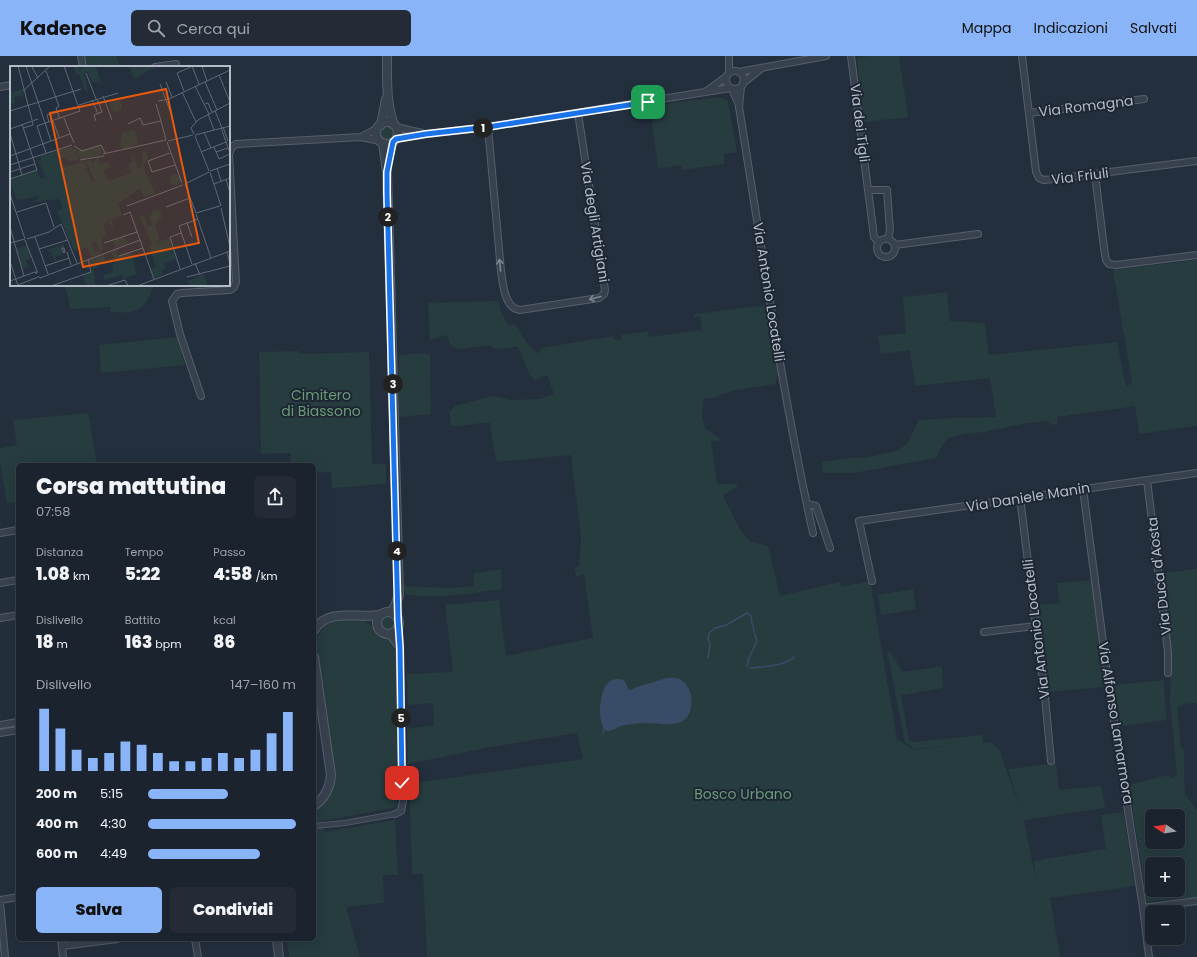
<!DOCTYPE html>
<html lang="it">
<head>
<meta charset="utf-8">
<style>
	:root { --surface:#1b232e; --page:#242b36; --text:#f1f3f6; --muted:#a0a4aa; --line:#39404a; --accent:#8ab4f8 }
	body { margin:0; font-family:Poppins,sans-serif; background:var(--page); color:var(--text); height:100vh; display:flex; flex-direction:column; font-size:15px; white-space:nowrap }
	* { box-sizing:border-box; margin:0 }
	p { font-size:13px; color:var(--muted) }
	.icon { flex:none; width:22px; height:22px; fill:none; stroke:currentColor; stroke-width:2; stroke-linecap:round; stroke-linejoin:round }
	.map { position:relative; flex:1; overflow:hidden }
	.side { position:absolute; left:16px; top:407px; width:300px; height:478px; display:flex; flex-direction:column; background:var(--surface); border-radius:6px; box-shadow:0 4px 16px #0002,0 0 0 1px var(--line) }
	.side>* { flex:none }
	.needle { width:26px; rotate:282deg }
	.tools { position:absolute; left:1145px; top:753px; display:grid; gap:8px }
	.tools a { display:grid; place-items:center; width:40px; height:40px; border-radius:6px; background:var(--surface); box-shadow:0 4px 16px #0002,0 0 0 1px var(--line); font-size:20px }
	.pin { position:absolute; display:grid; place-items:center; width:34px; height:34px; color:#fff; margin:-17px; border-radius:8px; box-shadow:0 2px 6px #0006 }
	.km { position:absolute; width:20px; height:20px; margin:-10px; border-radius:50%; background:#222; color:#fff; font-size:11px; line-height:20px; text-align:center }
	.round { display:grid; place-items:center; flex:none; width:42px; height:42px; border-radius:6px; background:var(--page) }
	.overview { display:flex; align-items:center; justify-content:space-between; height:68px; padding:0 20px }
	h1 { font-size:22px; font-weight:800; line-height:30px }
	.stats { display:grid; grid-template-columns:repeat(3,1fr); gap:6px; height:68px; padding:4px 20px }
	.stats div { display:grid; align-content:center }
	.stats b { font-size:17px; font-weight:800 }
	.stats small { font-size:11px; font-weight:400 }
	.stats p { font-size:11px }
	.chart { height:112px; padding:8px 20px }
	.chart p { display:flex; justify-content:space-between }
	.chart svg { width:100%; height:72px; margin-top:4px; stroke:var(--accent); stroke-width:6 }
	.primary-button { display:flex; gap:8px; margin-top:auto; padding:8px 20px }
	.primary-button a { flex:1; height:46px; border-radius:6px; background:var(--accent); color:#111; font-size:16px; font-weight:800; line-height:46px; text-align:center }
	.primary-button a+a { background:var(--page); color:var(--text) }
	ul { padding:0 20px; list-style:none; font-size:13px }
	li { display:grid; grid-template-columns:64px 48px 1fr; align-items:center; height:30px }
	li i { height:10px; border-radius:5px; background:var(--accent) }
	header { display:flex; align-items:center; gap:24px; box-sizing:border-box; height:56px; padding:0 20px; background:var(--accent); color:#111 }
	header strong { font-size:19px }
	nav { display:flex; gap:22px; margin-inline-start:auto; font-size:14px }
	.search { width:280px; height:36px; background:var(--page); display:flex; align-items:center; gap:10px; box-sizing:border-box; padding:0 14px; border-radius:6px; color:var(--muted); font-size:15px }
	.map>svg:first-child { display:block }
	.green { fill:#263c3f; fill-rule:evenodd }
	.water { fill:#394c67 }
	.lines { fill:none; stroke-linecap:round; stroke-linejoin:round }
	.stream { stroke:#394c67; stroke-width:1.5 }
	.pedestrian-casing { stroke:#565f6c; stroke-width:6 }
	.minor-casing { stroke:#565f6c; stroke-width:8 }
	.tertiary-casing { stroke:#565f6c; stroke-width:10 }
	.pedestrian { stroke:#38414e; stroke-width:4.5 }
	.minor { stroke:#38414e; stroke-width:6 }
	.tertiary { stroke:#38414e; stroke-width:8 }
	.oneway { stroke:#7c8592 }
	.route-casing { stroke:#fff; stroke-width:8 }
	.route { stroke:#1a73e8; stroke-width:5 }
	.labels { text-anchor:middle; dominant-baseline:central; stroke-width:4; stroke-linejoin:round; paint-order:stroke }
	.street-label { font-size:14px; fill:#b4bcc9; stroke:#1d2633 }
	.park-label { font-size:14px; fill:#6b9a76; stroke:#1d2633 }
	.inset-road { fill:none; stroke:#5e6776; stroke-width:1 }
	.view { fill:#e8590c; fill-opacity:0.15; stroke:#e8590c; stroke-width:2 }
	.inset-edge { fill:none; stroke:#b4bcc9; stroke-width:2 }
</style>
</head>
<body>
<header>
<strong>Kadence</strong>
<div class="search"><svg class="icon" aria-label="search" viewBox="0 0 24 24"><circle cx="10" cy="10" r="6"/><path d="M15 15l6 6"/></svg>Cerca qui</div>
<nav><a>Mappa</a><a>Indicazioni</a><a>Salvati</a></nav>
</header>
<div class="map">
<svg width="1197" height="901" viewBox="0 0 1197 901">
	<rect width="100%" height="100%" fill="#242f3e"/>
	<path class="green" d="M84 0H116L121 11H87Z
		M869 0H899L908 61 864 66 857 2Z
		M710 42C716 43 724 40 728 45L737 96 724 98V108L682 114V109L658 112 650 50Z
		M380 77a8 8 0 1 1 16 0a8 8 0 1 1-16 0Z
		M1197 204V370L1139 378 1135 349 1129 351 1057 361V368L1052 369 1047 365 1028 367 984 376 964 378 948 382 942 390 936 402 854 417H823L822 406 857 401 864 402 896 395 907 388 919 364 952 362 996 361 990 322 915 330 910 294 881 298 878 280 906 277 903 241 947 236 950 265 985 267 989 299 1117 286 1126 331 1132 327 1113 214Z
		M229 208H232V228L230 231 196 233 195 229H229Z
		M61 229H154C145 255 137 258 110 256V251L70 253C69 245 68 233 61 229Z
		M498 245 501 256 508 269 515 268 527 287 539 298 541 292 614 280 615 284H621V279L648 275 649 281 702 274 700 260 694 261V258L768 249 779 316 775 328 732 335 710 343 704 342 702 359 705 372 721 384 711 385 717 428H737V431L731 434 723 440 741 475 750 485 768 490 780 540 840 526 841 531 870 525 897 683 913 694 948 690 914 693 905 686 887 594 894 602 903 616 942 610 943 632 901 639 909 684 914 686 982 679 983 685 982 687 990 686 999 693 1021 755 1008 713 1056 707 1059 734 1101 730 1105 752 1024 764 1023 760 1036 824 1034 805 1106 793 1101 759 1123 756 1135 829 1128 831 1050 842 1060 901H1050L1046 875 1050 901H427L423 818H412L410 751 408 728 583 703 577 677 486 692 408 708 407 673 434 669 433 647 408 649 407 618 453 616 445 549 499 544 506 600 593 582 584 518 577 521 574 513 580 509 579 507 581 482 571 399 497 406 492 383 490 367C477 366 464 371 451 370L449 356 455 350 493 340 511 344 540 343 554 338 547 319 535 324 530 319 518 291 495 293 489 289 460 293 450 289 447 279 430 284 428 247Z
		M178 281 185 309 101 317 99 289Z
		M299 295V298L369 296 372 408H386V428L332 432 331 416 314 417V409H290L291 397 261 398 259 296Z
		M424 297 430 299 431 358 399 361V299Z
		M88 357 97 409H18V446L7 447 0 405V392L17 389 13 364Z
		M501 513 502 533C471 537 437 544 406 538L401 530 447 532 474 530V517Z
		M1197 513V647L1184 648 1177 652 1181 692 1184 693V720L1185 739 1197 754V841L1147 846 1129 729 1168 719 1171 723 1177 718 1170 646 1171 599 1169 570 1163 517ZM1152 760H1178V786H1152ZM1152 808H1178V834H1152Z
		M1092 524 1104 631 1048 636 1037 549 1060 547 1057 527Z
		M913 533 916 553 881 559 878 539Z
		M381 567a7 7 0 1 1 14 0a7 7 0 1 1-14 0Z
		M361 563 369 568 381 581 390 582 398 599 397 751 322 765 324 776 395 764 398 819H383L384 847 346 851 360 901H289L287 883H314V758C327 744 332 738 335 718L316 588C318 576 323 570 334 565Z
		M1164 624 1165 646 1167 664 1121 670 1114 629Z"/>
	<path class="water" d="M667 622C671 622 677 621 681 624 694 631 696 659 681 666 669 671 654 666 642 667 635 668 628 668 621 670 617 671 611 676 607 675 596 671 597 621 618 623 625 623 626 627 628 633L631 634 637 631Z"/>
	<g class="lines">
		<path class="stream" d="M728 568 747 557 751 560 752 568
			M753 569 754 576
			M755 578 757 586
			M708 602 710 588 708 583 709 577 715 572 727 569
			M747 611 748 604 756 587
			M750 612C762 611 786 610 794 601
			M603 677 604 673"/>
		<defs>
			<path id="pedestrian" d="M314 770 345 767 395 758"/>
			<path id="minor" d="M81 0 83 11
				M851 0 874 181 878 186
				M1022 0 1036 116 1039 122 1044 124 1062 122 1197 105
				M155 11 176 8
				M726 24a9 9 0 1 1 18 0a9 9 0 1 1-18 0Z
				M739 16 826 0
				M729 17V0
				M743 27 762 12
				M0 31 11 29
				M741 31 739 51C762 193 782 337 813 477
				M732 33 739 49
				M705 36 726 21
				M1029 57 1144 43
				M396 71 422 77
				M488 71 501 215C503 227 504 252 520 254L599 242 604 238 605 234 578 57
				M361 81 378 72
				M396 83 426 78 488 71 730 32
				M1095 118 1104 192 1106 204 1109 208 1116 209 1197 199
				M868 134H887L890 174 888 183
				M877 192a9 9 0 1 1 18 0a9 9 0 1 1-18 0Z
				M895 189 978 178
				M201 340 180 278 172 245 177 238 182 237 230 234 234 231 236 226 229 98 232 91 236 88 361 81 380 85
				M1147 424 1168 596V617
				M1083 433 1109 632 1143 852 1149 901
				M1020 442 1045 641 1051 705
				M807 448 816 450 830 492
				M0 477 18 474
				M872 525 859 465 1197 417
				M0 527 18 524
				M0 562 18 559
				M984 576 1036 570
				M390 579 400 592
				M0 669 18 666
				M0 677 18 674
				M395 758 401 755 403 745 399 568
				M0 844 18 841
				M0 846 5 901
				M1143 852 1197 845
				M61 883 63 901
				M195 883 198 901
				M62 890 117 883"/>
			<path id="tertiary" d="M387 0C387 23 386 47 394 69
				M376 77a11 11 0 1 1 22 0a11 11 0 1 1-22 0Z
				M381 69 386 43
				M383 87 387 116 399 539 395 550 391 557
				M377 567a11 11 0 1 1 22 0a11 11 0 1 1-22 0Z
				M314 574C329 551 357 563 380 559
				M314 601 331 719C330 732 325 742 314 750
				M277 883 279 901"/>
		</defs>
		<use href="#pedestrian" class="pedestrian-casing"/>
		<use href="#minor" class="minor-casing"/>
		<use href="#tertiary" class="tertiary-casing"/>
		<use href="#pedestrian" class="pedestrian"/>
		<use href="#minor" class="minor"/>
		<use href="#tertiary" class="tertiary"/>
	</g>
	<defs><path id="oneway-shaft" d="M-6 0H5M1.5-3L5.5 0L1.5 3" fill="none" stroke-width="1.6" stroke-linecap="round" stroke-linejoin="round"/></defs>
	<g class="oneway">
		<use href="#oneway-shaft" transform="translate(500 209) rotate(-96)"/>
		<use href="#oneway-shaft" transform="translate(595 242) rotate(165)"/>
	</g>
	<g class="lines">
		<defs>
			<path id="route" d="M402 727 400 592 398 563 387 136V116L393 86 396 83 426 78 488 71 648 46"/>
		</defs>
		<use href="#route" class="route-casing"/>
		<use href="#route" class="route"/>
	</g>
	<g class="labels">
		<g class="street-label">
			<text transform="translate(1086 50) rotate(-7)">Via Romagna</text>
			<text transform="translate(860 67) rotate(83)">Via dei Tigli</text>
			<text transform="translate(1080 120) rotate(-7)">Via Friuli</text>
			<text transform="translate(595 166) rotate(81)">Via degli Artigiani</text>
			<text transform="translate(769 236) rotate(81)">Via Antonio Locatelli</text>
			<text transform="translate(1028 441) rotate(-9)">Via Daniele Manin</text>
			<text transform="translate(1159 520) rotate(-97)">Via Duca d'Aosta</text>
			<text transform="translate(1036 573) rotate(-97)">Via Antonio Locatelli</text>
			<text transform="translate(1116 667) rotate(81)">Via Alfonso Lamarmora</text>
		</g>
		<g class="park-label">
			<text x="321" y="339">Cimitero<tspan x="321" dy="16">di Biassono</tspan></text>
			<text x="743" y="738">Bosco Urbano</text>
		</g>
	</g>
	<g transform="translate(10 10)">
		<rect width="220" height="220" fill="#242f3e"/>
		<path d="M67 0 71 4 74 0 78 2 83 0 87 3 91 18 112 13 90 19 88 15 82 17 78 6 74 7 78 26 76 27 69 8 66 9 64 1ZM128 0H147L124 13 120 2ZM12 23 14 30 4 31 5 37 0 38V27ZM100 40a6 6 0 1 1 12 0a6 6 0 1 1-12 0ZM125 64 128 78 112 84 110 77 112 67ZM90 79 92 89 70 94 66 85 69 94 58 95 56 91 49 94 52 102 74 95 82 117 85 115 76 95 81 93 82 97 88 92 90 98 98 95 100 102 93 104 98 115 121 107 118 98 122 96 121 91H124L128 103 130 102 133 97 132 86 136 85 138 93 133 100 145 128 135 131 129 123 108 138 112 149 93 157 104 153 102 156 104 161H101L99 156 93 158 96 168 92 172 93 184 90 185 86 175 81 178 85 186 89 185 90 188 81 191 77 181 64 185 47 145 53 143 49 133 22 136 29 132 28 130 7 134 0 114 27 104 30 113 36 111 28 95 31 94 30 90 60 81 69 85ZM159.5 114a5.5 5.5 0 1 1 11 0a5.5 5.5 0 1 1-11 0ZM125 140 130 149 135 151 137 161 142 159 139 149 143 148 142 144 150 145 152 151 145 158 150 174 145 177 159 172 166 193 154 197 156 202 151 204 153 208 145 212 141 203 146 201 139 180 142 178ZM114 171 119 178 105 182 103 175ZM54 178 53 188 45 190 47 195H44L41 186 37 184ZM17 179 21 192 16 195 19 201 12 203 7 183ZM106 183 108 190 103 191 122 186 126 208 113 213 112 209 94 214V209L103 206 102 200 106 195 105 192 94 195 84 203 85 220H76L73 209 83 205 79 193 93 188 96 194 103 192 101 185ZM194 208 198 220H180L178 215Z" fill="#263c3f"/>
		<path class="inset-road" d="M8 0 22 54M16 0 41 75M54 0 70 45M182 0 189 18M192 0 197 15M22 1 28 12M36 5 49 40 46 42 50 53M76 7 86 33M209 9 220 36M156 16 162 31M195 16 207 44M150 18 160 45M185 20 199 48M13 25 40 0M174 25 167 7 183 0M172 26 186 56M93 30 102 54M82 34 88 48M148 35 159 33 220 4M146 38 151 55M195 38 198 37 202 46M69 39 108 27M0 45 71 23M205 45 212 62M198 48 204 64M54 52 64 77M43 55 49 71M86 55 84 49 92 46 87 33M39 56 37 49 48 46M118 58 130 52 133 59 151 55 156 74M213 61 218 75M13 62 23 59 22 55M211 62 220 87M0 63 28 53M194 66 201 82M0 67 12 109M184 68 181 62 188 54 220 37M185 69 220 60M185 70 199 105M158 75 183 69M157 76 172 117M64 80 72 85 91 79 95 87M204 81 209 93 220 88M191 86 216 76M206 86 218 82M36 87 27 60 70 45M160 87 138 95 142 106 165 99M93 88 156 74M0 90 60 68M70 94 94 90M0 99 62 79M207 102 211 115M200 105 220 98M0 106 25 98M200 106 211 140M0 113 27 104 12 58M216 113 220 127M175 118 186 147M175 118 199 106M204 118 220 112M0 128 15 173M117 140 173 119M156 141 180 132M211 142 220 181M7 146 36 137 44 161M186 147 210 140M186 148 201 192M113 149 120 146 144 213M177 157 182 171M0 161 14 210M25 171 38 208M17 173 39 166 51 158 67 197M15 174 27 205 25 207H27V205M0 177 15 173M94 177 127 166M52 182H54L55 186 54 187ZM29 183 58 174M57 186 61 199M217 186 220 198M109 190 133 182M0 195 8 220M185 197 190 209M182 198 169 160 188 153M35 200 59 192M170 203 160 171 171 167M28 210 30 212 130 174M177 211 220 200M0 215 25 206M8 219 28 211M41 220 81 206 78 193M96 220 115 214 118 220M127 220 220 185"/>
		<path class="view" d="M156 23 189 177 73 201 40 47Z"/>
		<rect width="220" height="220" class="inset-edge"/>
	</g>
</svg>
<div class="tools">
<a><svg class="needle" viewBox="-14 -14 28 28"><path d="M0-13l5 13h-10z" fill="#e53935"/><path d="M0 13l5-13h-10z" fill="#a0a4aa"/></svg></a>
<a>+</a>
<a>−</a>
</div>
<div class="pin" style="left:648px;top:46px;background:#1e9e55"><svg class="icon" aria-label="arrive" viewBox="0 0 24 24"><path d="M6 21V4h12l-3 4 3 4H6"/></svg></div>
<div class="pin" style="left:402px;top:727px;background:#d93025"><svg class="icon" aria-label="check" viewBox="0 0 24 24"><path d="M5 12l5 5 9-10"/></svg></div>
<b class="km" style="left:483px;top:72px">1</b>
<b class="km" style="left:388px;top:161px">2</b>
<b class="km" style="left:393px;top:328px">3</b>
<b class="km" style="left:397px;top:495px">4</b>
<b class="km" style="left:401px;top:662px">5</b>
<section class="side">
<div class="overview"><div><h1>Corsa mattutina</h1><p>07:58</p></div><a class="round"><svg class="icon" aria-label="share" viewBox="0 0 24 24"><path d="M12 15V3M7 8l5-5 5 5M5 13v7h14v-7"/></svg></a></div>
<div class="stats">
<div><p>Distanza</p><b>1.08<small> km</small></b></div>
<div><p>Tempo</p><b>5:22</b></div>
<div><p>Passo</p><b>4:58<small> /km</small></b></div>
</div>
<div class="stats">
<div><p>Dislivello</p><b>18<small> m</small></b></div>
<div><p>Battito</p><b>163<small> bpm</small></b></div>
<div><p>kcal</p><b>86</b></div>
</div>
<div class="chart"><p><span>Dislivello</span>147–160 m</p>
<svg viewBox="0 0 160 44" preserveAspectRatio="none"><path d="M5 44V6M15 44V18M25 44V31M35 44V36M45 44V33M55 44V26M65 44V28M75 44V33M85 44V38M95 44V38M105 44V36M115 44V33M125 44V36M135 44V31M145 44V21M155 44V8"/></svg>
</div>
<ul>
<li><b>200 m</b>5:15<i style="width:54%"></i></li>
<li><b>400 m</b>4:30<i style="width:100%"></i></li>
<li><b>600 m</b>4:49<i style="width:76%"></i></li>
</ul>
<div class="primary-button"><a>Salva</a><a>Condividi</a></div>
</section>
</div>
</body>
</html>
